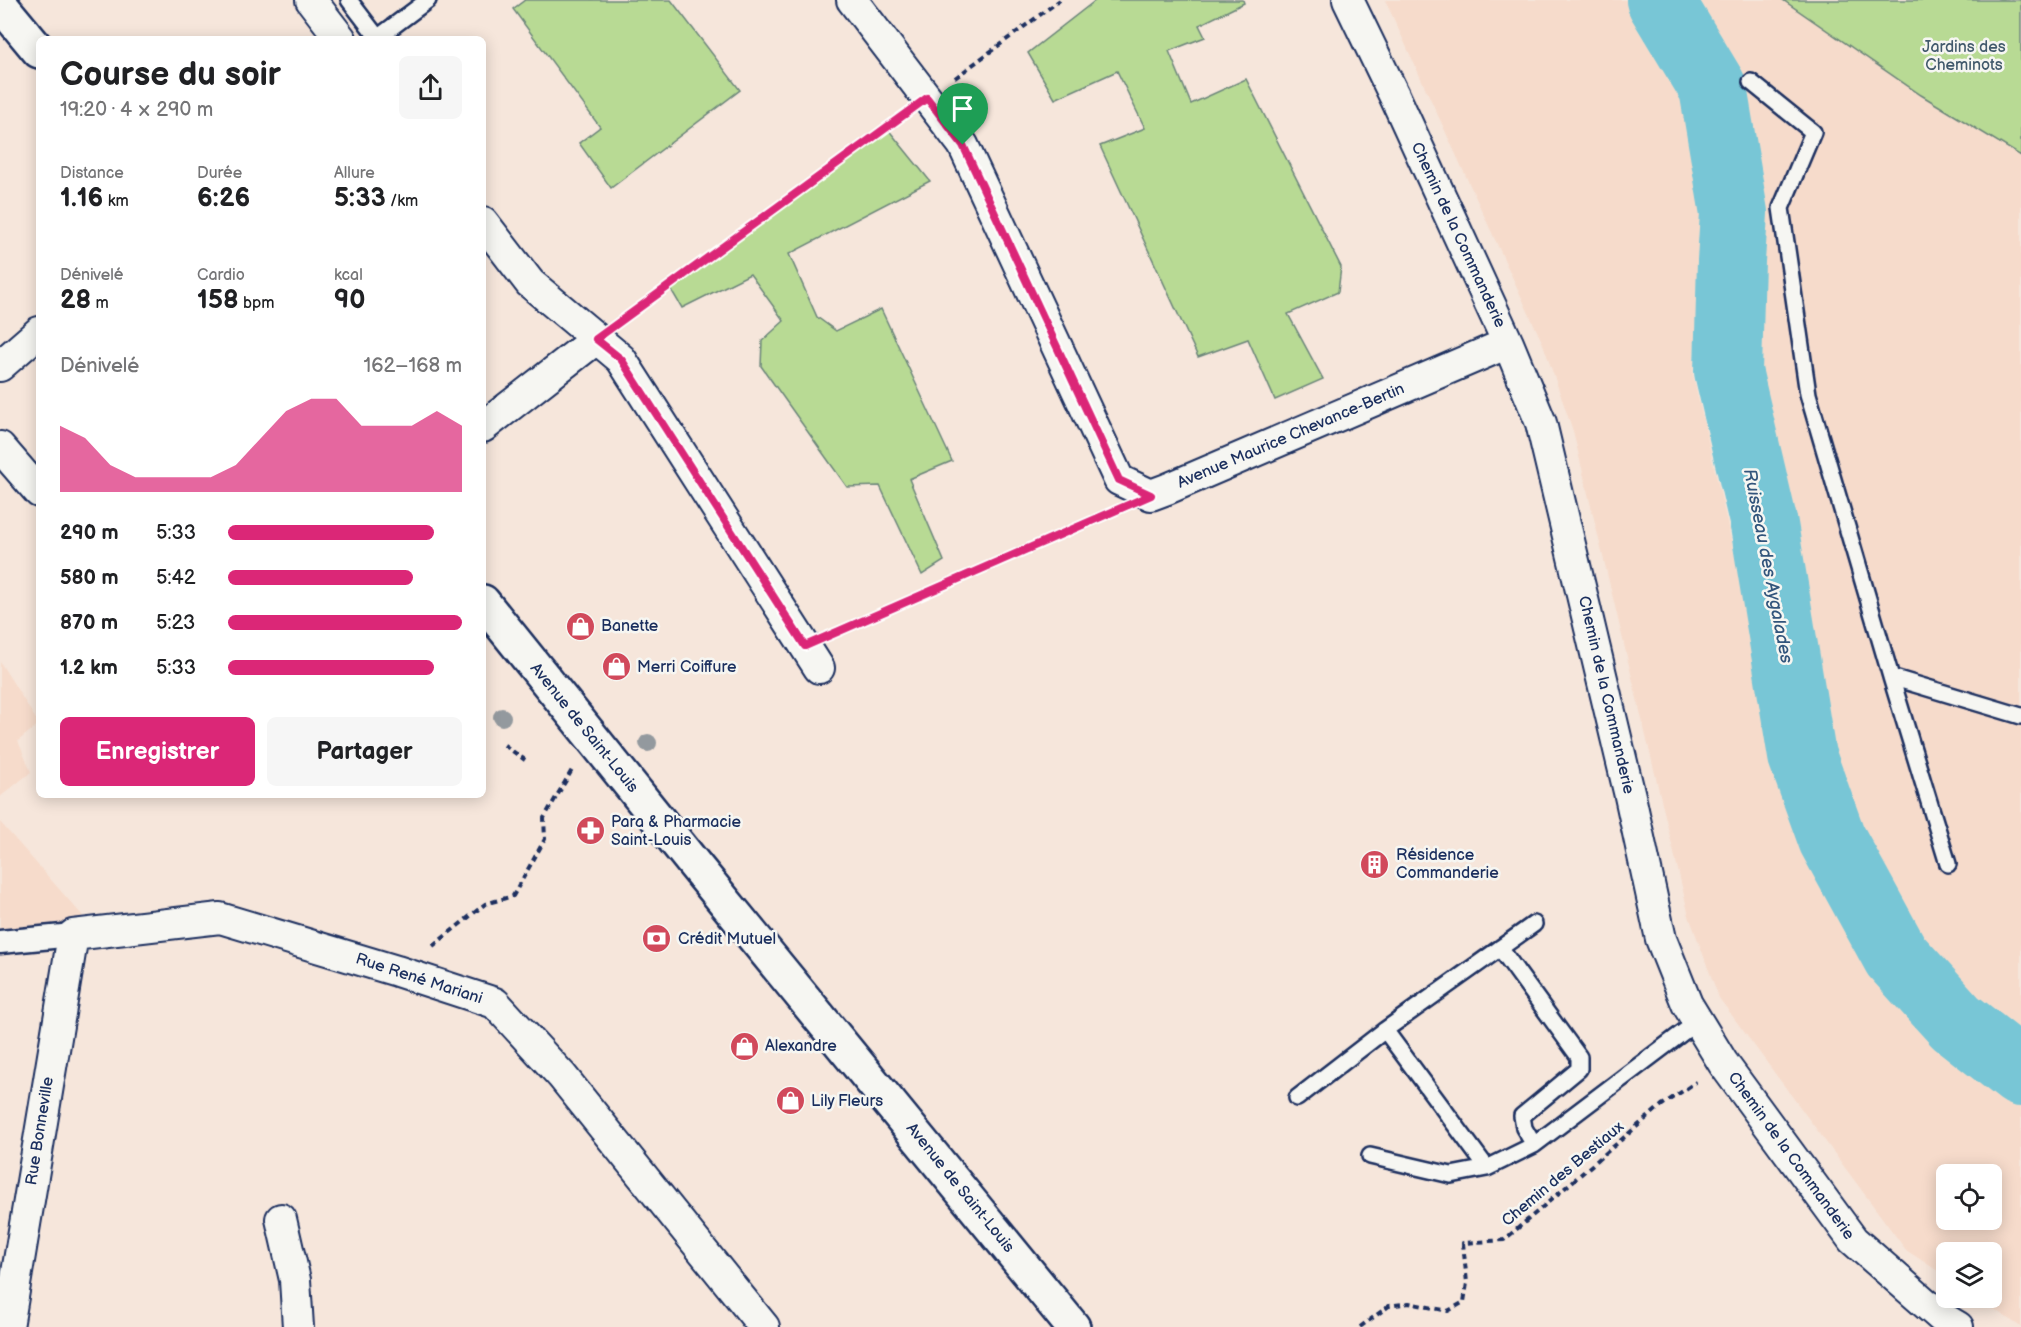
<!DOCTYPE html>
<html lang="fr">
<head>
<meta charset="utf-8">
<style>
	:root { --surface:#fff; --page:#f6f6f6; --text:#202124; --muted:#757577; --accent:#db2777 }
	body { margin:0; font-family:"Balsamiq Sans",sans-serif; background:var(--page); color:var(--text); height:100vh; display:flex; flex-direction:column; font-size:22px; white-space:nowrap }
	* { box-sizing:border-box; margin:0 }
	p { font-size:20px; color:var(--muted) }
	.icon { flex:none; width:33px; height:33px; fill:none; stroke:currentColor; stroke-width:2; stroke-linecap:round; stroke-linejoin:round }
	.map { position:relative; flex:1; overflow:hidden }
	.details { position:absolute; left:36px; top:36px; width:450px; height:762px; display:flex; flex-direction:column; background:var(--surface); border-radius:9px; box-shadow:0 3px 15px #0003 }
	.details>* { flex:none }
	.buttons { position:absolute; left:1936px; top:1164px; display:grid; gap:12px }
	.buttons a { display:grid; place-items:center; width:66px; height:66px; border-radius:9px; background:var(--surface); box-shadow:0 3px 15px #0003; font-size:30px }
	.pin { position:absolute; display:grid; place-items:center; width:51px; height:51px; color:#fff; margin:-62px -26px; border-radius:50% 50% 50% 0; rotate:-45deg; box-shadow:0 0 6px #0007 }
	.pin .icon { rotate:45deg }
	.round { display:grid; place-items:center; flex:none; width:63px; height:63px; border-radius:9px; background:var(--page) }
	.overview { display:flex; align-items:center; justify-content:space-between; height:102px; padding:0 24px }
	h1 { font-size:33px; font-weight:700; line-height:45px }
	.metrics { display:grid; grid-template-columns:repeat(3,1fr); gap:9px; height:102px; padding:6px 24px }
	.metrics div { display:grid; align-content:center }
	.metrics b { font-size:26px; font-weight:700 }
	.metrics small { font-size:16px; font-weight:400 }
	.metrics p { font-size:16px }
	.chart { height:168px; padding:12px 24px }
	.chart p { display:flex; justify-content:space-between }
	.chart svg { width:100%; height:108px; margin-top:6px; fill:var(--accent); opacity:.7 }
	.action { display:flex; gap:12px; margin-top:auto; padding:12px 24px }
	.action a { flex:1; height:69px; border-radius:9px; background:var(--accent); color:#fff; font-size:24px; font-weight:700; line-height:69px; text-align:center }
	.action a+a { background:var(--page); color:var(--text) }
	ul { padding:0 24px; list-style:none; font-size:20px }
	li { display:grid; grid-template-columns:96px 72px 1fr; align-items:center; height:45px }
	li i { height:15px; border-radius:8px; background:var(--accent) }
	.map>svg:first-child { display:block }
	.built { fill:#f6dbcb; fill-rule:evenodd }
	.green { fill:#b8da94; stroke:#6a8479; stroke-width:1.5 }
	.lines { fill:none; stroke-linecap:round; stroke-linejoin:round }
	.river { stroke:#78c6d6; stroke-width:68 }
	.service-casing { stroke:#1b2f5e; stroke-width:20 }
	.pedestrian-casing { stroke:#1b2f5e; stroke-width:27 }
	.minor-casing { stroke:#1b2f5e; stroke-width:34 }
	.tertiary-casing { stroke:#1b2f5e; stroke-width:38 }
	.path { stroke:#1b2f5e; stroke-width:4; stroke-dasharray:6 4.5; stroke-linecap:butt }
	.service { stroke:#f6f6f2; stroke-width:15 }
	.pedestrian { stroke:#f6f6f2; stroke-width:22 }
	.minor { stroke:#f6f6f2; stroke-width:30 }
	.tertiary { stroke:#f6f6f2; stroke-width:33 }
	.tree { fill:#93999e }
	.route-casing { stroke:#fff; stroke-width:12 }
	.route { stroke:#db2777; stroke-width:8 }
	.labels { text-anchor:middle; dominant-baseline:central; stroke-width:5; stroke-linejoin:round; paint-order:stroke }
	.park-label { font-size:16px; fill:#425a6c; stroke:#f6f6f2 }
	.street-label { font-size:16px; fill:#1b2f5e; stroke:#f6f6f2 }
	.poi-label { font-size:16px; fill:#1b2f5e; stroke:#f6f6f2; text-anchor:start }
	.water-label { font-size:18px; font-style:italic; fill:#32557c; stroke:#f6f6f2 }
</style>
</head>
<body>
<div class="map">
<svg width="2021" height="1327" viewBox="0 0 2021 1327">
	<rect width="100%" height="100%" fill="#f6e6db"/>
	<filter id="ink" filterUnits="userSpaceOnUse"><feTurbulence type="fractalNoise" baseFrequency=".0167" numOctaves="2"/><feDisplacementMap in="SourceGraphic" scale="12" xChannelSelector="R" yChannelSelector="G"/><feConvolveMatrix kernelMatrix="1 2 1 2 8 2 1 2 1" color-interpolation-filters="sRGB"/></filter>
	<g filter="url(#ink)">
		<path class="built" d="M1385 0H1629L1689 107 1704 213 1693 375 1784 769 1857 940 1947 1041 2021 1093V1327L1977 1298H1992V1252H1947V1277L1906 1250 1719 998 1689 916 1573 431 1543 344ZM1992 1174V1220H1947V1174Z
			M1677 0H1783L1921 95 2021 156V1039L1916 936 1828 770 1742 370 1745 211 1720 83Z
			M0 662 39 724 18 741 31 772 0 797Z
			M0 822 82 915 84 924 0 934Z"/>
		<path class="green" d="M525 0H671L740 90 611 188 579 143 600 127 513 9Z
			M1096 0H1243L1244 3 1199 25 1205 37 1169 51 1191 104 1246 79 1341 267 1338 292 1288 314 1323 379 1275 400 1248 339 1198 357 1100 146 1145 128 1117 71 1055 99 1028 53Z
			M1783 0H2021V156L1921 95Z
			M887 128 930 181 789 254 817 317 836 331 881 309 952 461 909 479 944 561 922 575 880 486 847 487 761 366 762 341 784 321 750 274 682 308 669 286Z"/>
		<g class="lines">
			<path class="river" d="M1660 0 1713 88 1734 213 1731 261 1728 371 1764 525 1802 756 1832 839 1896 956 1956 1022 2021 1073"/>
			<defs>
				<path id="service" d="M349 0 378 38
					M376 39 428 0
					M1751 82 1813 132 1781 208 1808 394 1891 677 2021 716
					M1891 677 1948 864
					M1500 948 1579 1057V1069L1522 1116 1524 1128 1534 1145
					M1385 1030 1534 924
					M1297 1098 1385 1030 1487 1168
					M1370 1156 1451 1175 1487 1168 1534 1145 1698 1021"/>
				<path id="pedestrian" d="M0 942 73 935"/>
				<path id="minor" d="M311 0 341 39
					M852 0 963 145 1119 480 1151 495 1167 489 1508 343
					M1348 0 1395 97 1508 343 1541 423 1630 796 1661 939 1687 1004 1723 1063 1853 1240 1941 1317 1958 1327
					M483 222 530 283 621 359 819 668
					M0 366 39 332
					M483 427 596 339
					M0 447 39 492
					M281 1219 295 1280 298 1327
					M8 1327 73 935 220 918 397 971 495 1003 562 1076 764 1327"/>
				<path id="tertiary" d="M0 4 39 51
					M483 602 698 869 1073 1327"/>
			</defs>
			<use href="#service" class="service-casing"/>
			<use href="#pedestrian" class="pedestrian-casing"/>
			<use href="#minor" class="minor-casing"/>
			<use href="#tertiary" class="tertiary-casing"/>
			<path class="path" d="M955 78 1060 0
				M625 318 900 118
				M836 632 1110 513
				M504 745 525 760
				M433 946 485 904 513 896 545 839 544 818 572 770
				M1360 1327 1389 1306 1409 1303 1448 1311 1464 1302 1467 1283 1463 1243 1504 1240 1662 1105 1696 1082"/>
			<use href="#service" class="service"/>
			<use href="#pedestrian" class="pedestrian"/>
			<use href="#minor" class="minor"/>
			<use href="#tertiary" class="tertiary"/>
		</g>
		<g class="tree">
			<circle cx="502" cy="717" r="9"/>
			<circle cx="648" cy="743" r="9"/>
		</g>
	</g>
	<g class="lines" filter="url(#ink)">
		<defs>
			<path id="route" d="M927 98 963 145 1119 480 1151 495 805 646 621 359 596 339Z"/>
		</defs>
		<use href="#route" class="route-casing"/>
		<use href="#route" class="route"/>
	</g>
	<defs>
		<symbol id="shop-disc" viewBox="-11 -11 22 22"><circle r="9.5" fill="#d1495b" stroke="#f6f6f2"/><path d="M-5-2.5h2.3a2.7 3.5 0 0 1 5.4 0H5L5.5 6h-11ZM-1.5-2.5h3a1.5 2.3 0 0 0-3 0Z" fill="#fff"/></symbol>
		<symbol id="pharmacy-disc" viewBox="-11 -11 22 22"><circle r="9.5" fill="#d1495b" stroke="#f6f6f2"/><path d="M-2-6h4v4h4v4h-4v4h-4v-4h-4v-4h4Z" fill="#fff"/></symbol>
		<symbol id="building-disc" viewBox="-11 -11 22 22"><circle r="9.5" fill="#d1495b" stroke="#f6f6f2"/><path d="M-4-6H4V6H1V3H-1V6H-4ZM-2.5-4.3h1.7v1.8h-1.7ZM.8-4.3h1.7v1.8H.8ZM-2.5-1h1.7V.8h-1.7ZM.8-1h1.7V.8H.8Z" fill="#fff"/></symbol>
		<symbol id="bank-disc" viewBox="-11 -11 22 22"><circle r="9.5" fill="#d1495b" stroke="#f6f6f2"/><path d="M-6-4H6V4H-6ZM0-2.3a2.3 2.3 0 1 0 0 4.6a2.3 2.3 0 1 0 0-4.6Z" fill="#fff"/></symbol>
	</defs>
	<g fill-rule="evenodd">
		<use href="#shop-disc" x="564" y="610" width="33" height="33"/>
		<use href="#shop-disc" x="600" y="650" width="33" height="33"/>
		<use href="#pharmacy-disc" x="574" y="814" width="33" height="33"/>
		<use href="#building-disc" x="1358" y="848" width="33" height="33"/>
		<use href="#bank-disc" x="640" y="922" width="33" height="33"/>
		<use href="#shop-disc" x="728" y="1030" width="33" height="33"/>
		<use href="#shop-disc" x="774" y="1084" width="33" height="33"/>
	</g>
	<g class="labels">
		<g class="park-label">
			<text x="1964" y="47">Jardins des<tspan x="1964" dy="18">Cheminots</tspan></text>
		</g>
		<g class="street-label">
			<text transform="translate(1458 235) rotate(65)">Chemin de la Commanderie</text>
			<text transform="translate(1291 436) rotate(-23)">Avenue Maurice Chevance-Bertin</text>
			<text transform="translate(1606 695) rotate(77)">Chemin de la Commanderie</text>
			<text transform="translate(584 728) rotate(51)">Avenue de Saint-Louis</text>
			<text transform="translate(419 979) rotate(18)">Rue René Mariani</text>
			<text transform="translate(40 1131) rotate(-81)">Rue Bonneville</text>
			<text transform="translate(1791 1156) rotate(54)">Chemin de la Commanderie</text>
			<text transform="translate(1563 1174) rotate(-40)">Chemin des Bestiaux</text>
			<text transform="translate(960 1188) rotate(51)">Avenue de Saint-Louis</text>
		</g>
		<g class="poi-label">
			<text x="601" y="626">Banette</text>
			<text x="637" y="667">Merri Coiffure</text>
			<text x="611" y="822">Para &amp; Pharmacie<tspan x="611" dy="18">Saint-Louis</tspan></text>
			<text x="1396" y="855">Résidence<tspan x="1396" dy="18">Commanderie</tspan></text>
			<text x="678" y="939">Crédit Mutuel</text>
			<text x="765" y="1046">Alexandre</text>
			<text x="811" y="1101">Lily Fleurs</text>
		</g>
		<g class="water-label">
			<text transform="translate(1768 566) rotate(79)">Ruisseau des Aygalades</text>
		</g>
	</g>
</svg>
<div class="buttons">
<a><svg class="icon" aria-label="locate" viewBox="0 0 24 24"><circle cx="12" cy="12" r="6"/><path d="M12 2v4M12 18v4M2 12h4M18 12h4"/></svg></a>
<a><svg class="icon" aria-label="layers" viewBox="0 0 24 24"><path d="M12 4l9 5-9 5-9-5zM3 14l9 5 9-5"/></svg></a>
</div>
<div class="pin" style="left:963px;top:145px;background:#1e9e55"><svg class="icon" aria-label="arrive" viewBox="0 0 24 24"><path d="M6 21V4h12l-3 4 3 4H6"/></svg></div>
<section class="details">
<div class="overview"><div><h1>Course du soir</h1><p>19:20 · 4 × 290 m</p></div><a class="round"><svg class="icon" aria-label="share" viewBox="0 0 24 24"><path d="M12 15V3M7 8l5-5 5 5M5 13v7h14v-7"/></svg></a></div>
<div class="metrics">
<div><p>Distance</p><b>1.16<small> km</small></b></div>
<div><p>Durée</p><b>6:26</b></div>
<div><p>Allure</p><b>5:33<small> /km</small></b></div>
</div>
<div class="metrics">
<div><p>Dénivelé</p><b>28<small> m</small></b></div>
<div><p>Cardio</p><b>158<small> bpm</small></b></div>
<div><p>kcal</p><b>90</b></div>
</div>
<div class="chart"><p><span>Dénivelé</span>162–168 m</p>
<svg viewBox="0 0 160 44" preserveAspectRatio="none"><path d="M0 44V17L10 22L20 33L30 38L40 38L50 38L60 38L70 33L80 22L90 11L100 6L110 6L120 17L130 17L140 17L150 11L160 17V44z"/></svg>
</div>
<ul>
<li><b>290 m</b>5:33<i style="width:88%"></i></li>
<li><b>580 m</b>5:42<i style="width:79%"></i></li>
<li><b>870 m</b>5:23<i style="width:100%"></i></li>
<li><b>1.2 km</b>5:33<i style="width:88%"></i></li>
</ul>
<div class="action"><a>Enregistrer</a><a>Partager</a></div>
</section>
</div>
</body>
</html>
